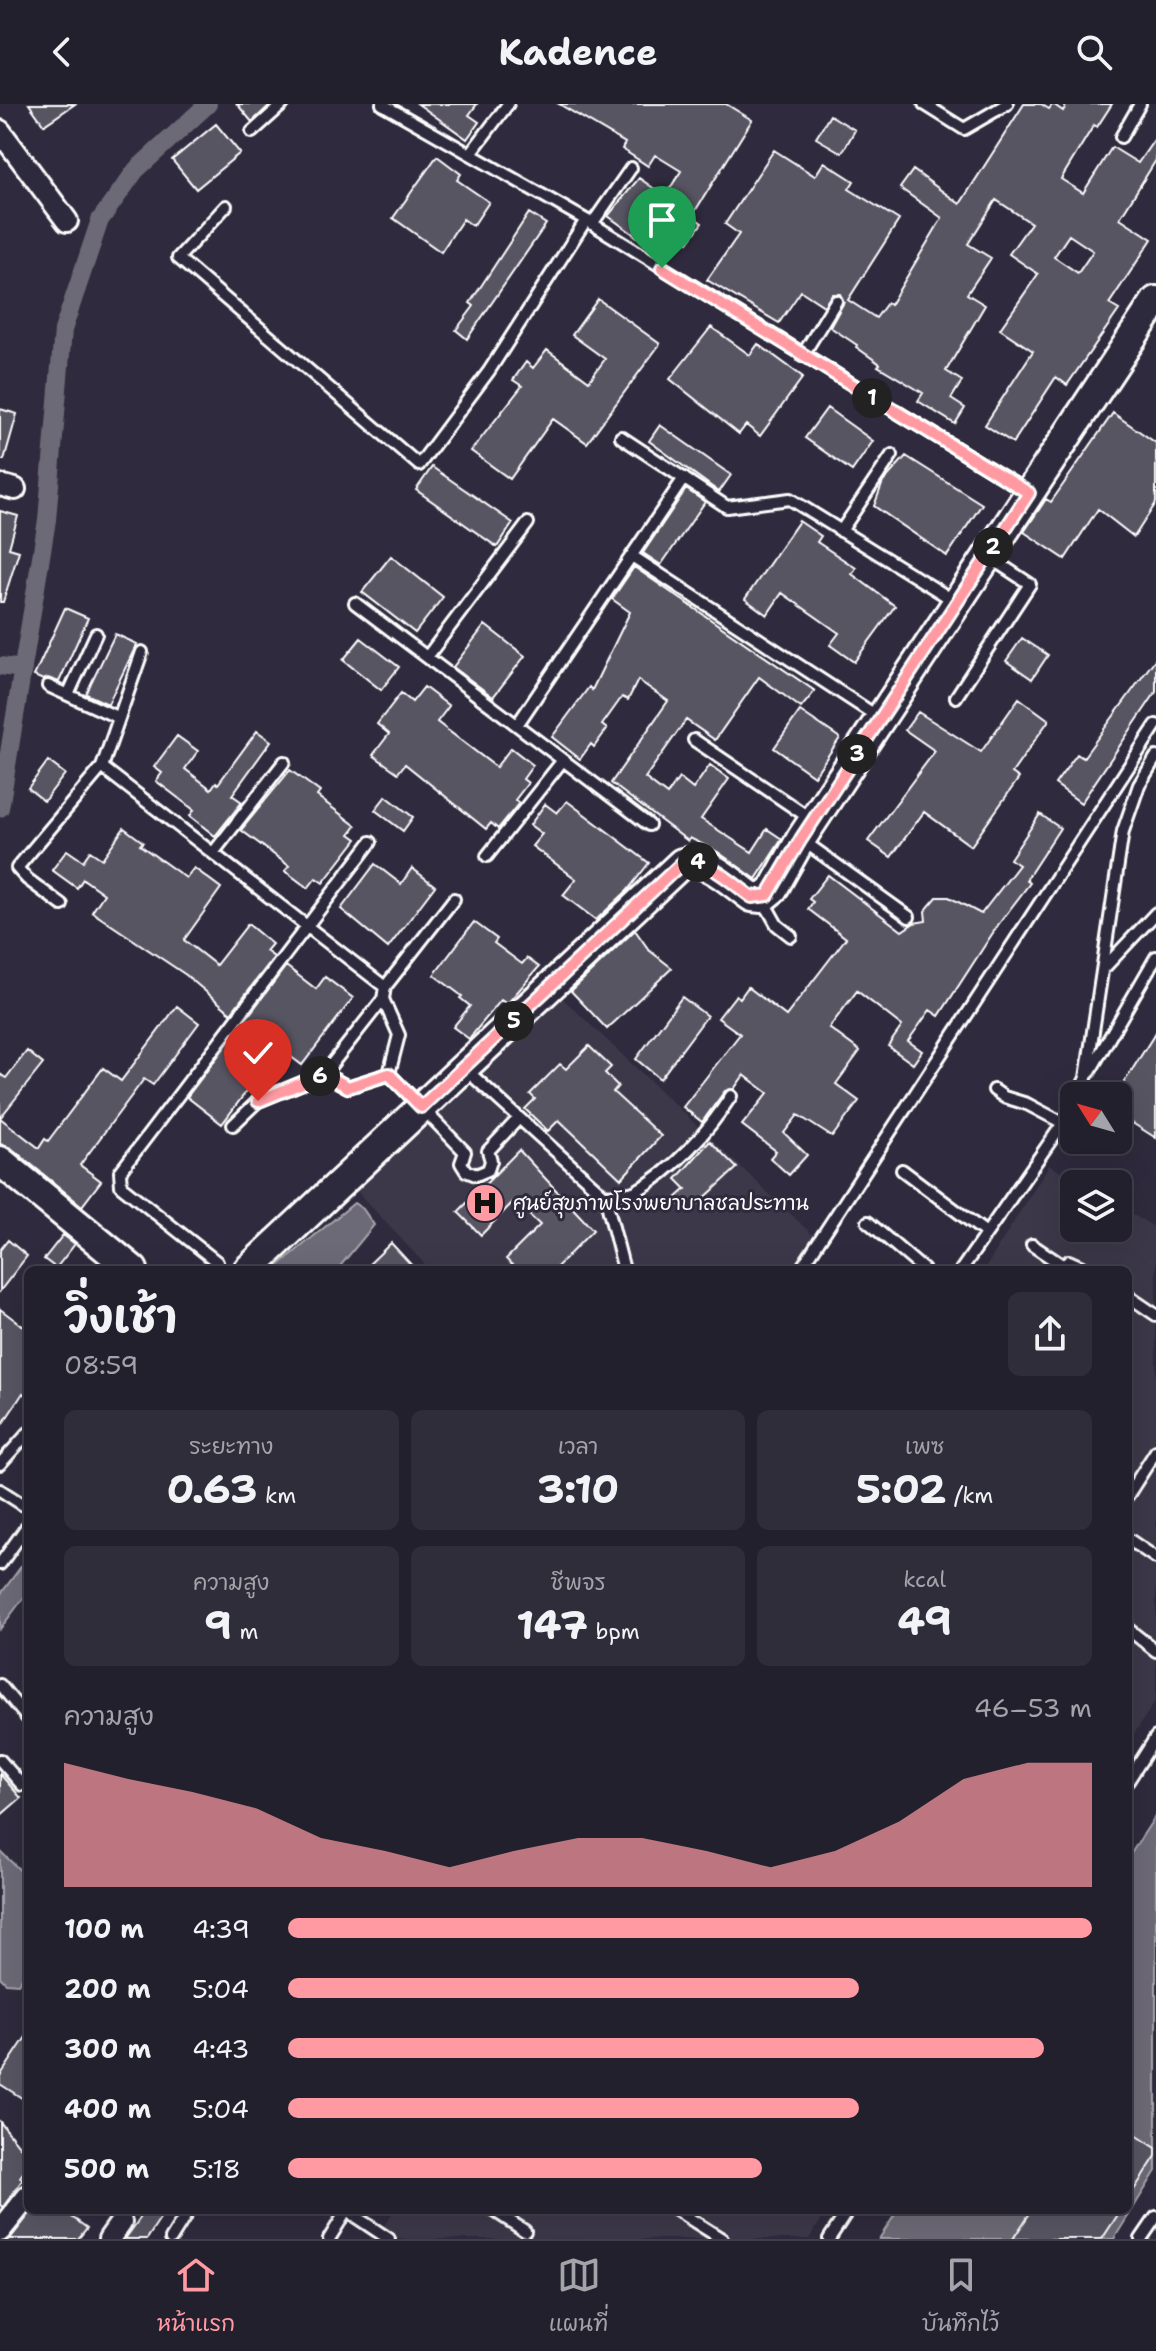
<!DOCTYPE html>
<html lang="th">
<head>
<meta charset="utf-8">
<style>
	:root { --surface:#23202e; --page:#2f2d3a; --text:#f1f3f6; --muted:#a3a3aa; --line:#403e4a; --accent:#ff9aa2 }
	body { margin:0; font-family:"Shantell Sans","Playpen Sans Thai",sans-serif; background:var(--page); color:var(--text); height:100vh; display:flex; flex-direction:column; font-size:30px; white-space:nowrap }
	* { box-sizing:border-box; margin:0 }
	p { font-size:26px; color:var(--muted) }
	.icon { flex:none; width:44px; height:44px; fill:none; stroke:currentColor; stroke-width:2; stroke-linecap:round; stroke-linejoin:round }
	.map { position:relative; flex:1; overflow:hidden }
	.drawer { position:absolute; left:24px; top:1162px; width:1108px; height:948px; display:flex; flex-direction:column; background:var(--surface); border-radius:12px; box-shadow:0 8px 32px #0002,0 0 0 2px var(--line) }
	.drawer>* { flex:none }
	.needle { width:52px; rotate:307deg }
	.buttons { position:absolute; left:1060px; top:978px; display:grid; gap:16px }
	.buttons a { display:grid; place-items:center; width:72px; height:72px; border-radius:12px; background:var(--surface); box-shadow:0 8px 32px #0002,0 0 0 2px var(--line); font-size:40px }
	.pin { position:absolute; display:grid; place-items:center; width:68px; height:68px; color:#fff; margin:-82px -34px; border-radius:50% 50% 50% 0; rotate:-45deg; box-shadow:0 0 8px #0007 }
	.pin .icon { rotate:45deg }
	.km { position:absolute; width:40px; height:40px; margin:-20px; border-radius:50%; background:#222; color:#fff; font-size:22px; line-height:40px; text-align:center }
	.round { display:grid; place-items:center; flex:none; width:84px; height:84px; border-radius:12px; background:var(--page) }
	.head { display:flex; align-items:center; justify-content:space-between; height:136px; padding:0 40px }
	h1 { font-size:44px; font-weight:700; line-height:60px }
	.metrics { display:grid; grid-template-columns:repeat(3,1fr); gap:12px; height:136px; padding:8px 40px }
	.metrics div { display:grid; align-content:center; border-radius:12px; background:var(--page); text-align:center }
	.metrics b { font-size:40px; font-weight:700 }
	.metrics small { font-size:22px; font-weight:400 }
	.metrics p { font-size:22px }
	.chart { height:224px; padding:16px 40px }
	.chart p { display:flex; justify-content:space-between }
	.chart svg { width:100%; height:144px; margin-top:8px; fill:var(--accent); opacity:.7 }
	ul { padding:0 40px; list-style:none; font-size:26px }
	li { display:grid; grid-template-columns:128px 96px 1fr; align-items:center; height:60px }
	li i { height:20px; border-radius:10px; background:var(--accent) }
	header { display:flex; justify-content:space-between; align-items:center; height:104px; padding:0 40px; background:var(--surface); font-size:36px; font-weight:700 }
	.tabs { display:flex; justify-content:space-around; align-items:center; height:112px; border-top:2px solid var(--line); background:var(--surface); font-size:22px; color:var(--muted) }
	.tabs a { display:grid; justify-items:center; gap:4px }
	.tabs .on { color:var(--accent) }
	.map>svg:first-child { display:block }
	.built { fill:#3c3749 }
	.water { fill:#6d6a77; stroke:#a7a6ad; stroke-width:2 }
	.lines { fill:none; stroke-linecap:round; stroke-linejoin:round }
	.canal { stroke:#6d6a77; stroke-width:18 }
	.building { fill:#595564; stroke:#fff; stroke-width:2; fill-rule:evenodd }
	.lane-casing { stroke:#fff; stroke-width:16 }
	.street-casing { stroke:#fff; stroke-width:26 }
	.secondary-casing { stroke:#fff; stroke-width:34 }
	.lane { stroke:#2f2a3d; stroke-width:10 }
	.street { stroke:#2f2a3d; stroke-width:20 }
	.secondary { stroke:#2f2a3d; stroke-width:28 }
	.route-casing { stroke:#fff; stroke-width:16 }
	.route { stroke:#ff9aa2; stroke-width:10 }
	.labels { text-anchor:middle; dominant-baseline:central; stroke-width:6; stroke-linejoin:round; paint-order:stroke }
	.poi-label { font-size:20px; fill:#fff; stroke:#2f2a3d; text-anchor:start }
</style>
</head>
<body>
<header><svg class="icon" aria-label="back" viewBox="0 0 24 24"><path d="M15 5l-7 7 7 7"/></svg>Kadence<svg class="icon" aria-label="search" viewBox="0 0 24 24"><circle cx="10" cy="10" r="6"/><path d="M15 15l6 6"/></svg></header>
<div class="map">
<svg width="1156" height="2135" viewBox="0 0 1156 2135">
	<rect width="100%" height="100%" fill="#2f2a3d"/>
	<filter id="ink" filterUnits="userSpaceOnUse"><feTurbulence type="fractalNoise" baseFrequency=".0125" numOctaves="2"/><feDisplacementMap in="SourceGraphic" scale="16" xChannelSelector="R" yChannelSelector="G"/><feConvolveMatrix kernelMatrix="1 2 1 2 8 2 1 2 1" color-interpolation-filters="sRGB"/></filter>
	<g filter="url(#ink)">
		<path class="built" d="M558 890 815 1133 793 1166H430L350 1080Z
			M1049 1061 1081 1080H1074V1124H1118V1102L1156 1124V1596L1128 1639V1166H984Z
			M394 2106H828L809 2135H376Z"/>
		<path class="water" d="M354 1099 363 1105 374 1121 337 1166H273Z
			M28 1453V1488L0 1525V1491Z
			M1156 1711V2067L1114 2135H879L898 2106H1128V1754Z
			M0 1747 28 1774V1865L18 1880 6 1879 0 1873Z"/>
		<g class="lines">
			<path class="canal" d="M0 562 23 565
				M0 704 47 416 63 226 100 116 136 66 208 0"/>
		</g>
		<path class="building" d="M29 0H75L44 21Z
			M237 0H271L252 18Z
			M418 0H477L469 11 479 18 467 35Z
			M559 0H726L752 16 692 112 702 119 688 138 681 133 667 154 608 112 639 74 665 92 681 67 655 51 648 62 622 45 625 39Z
			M1024 0H1041L1049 5 1053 0 1063 7 1067 0H1112L1097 23 1094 21 1061 75 1083 89 1112 43 1138 59 1156 33V56L1120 114 1152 135 1109 200 1119 206 1067 281 1056 273 1013 339 985 321 1033 247 1000 225 1038 170 1009 150 1031 119 996 96 968 140 991 154 967 190 985 201 946 267 962 277 951 295 965 304 955 320 918 297 923 289 878 262 880 260 856 243 857 241 830 223 844 198 840 190H832L824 202 801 187 779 219 707 176 739 130 725 120 774 46 815 72 824 58 854 77 849 85 899 116 848 196 876 214 887 199 890 201 942 114 900 84 913 66 960 100ZM1069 131 1093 147 1078 169 1054 153Z
			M830 11 855 26 842 49 816 34Z
			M216 20 240 49 196 85 172 56Z
			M437 52 461 70 457 76 489 98 473 122 463 115 441 148 393 114Z
			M529 109 546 120 467 235 456 226 474 202 470 199Z
			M598 195 660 240 587 339 553 315 510 375 471 347 522 282 513 276 526 258 533 264 547 246 589 277 605 255 572 231Z
			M711 223 750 251 758 240 803 273 760 332 746 321 739 330 670 275Z
			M827 304 873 337 852 367 805 334Z
			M0 305 17 310 4 356H0Z
			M1113 309 1156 339V399L1134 433 1098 405 1065 455 1024 428 1046 395 1051 398Z
			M660 321 731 371 719 388 649 337Z
			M906 352 982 400 947 452 874 402 883 378Z
			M432 363 513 419 497 443 416 386Z
			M686 385 705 398 661 461 643 449Z
			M0 407 18 412 9 444 19 447 3 498H0Z
			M799 417 821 432 817 438 856 464 852 470 895 502 854 558 830 541 839 529 782 489 767 511 745 495Z
			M391 452 443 493 415 529 362 488Z
			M634 463 815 587 801 604 759 573 715 636 686 616 645 674 667 691 679 674 693 685 710 661 729 675 701 715 752 748 767 725 782 735 756 775 718 748 690 734 688 737 611 679 668 597 638 576 628 596 622 593 602 621 607 625 594 643 591 640 580 655 552 633 589 583 592 586 630 508 612 495Z
			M65 504 88 514 59 578 48 574 43 576 34 572Z
			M485 521 525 552 493 593 453 563Z
			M115 530 137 540 108 600 86 590Z
			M361 534 399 563 381 586 343 556Z
			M1022 534 1048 551 1032 575 1006 557Z
			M1156 554V588L1081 699 1055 680 1077 650 1083 654Z
			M424 583 449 602 437 618 496 663 511 644 533 661 523 675 528 679 515 696 519 699 498 725 491 719 486 725 405 660 398 669 373 651 389 630 377 620 401 589 412 598Z
			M1019 594 1049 616 1012 669 1019 674 971 742 924 708 891 753 868 737 935 647 905 626 918 608 981 648Z
			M800 607 840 634 814 672 774 644Z
			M257 627 271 637 232 691 242 698 215 732 190 712 194 706 156 677 162 669 154 663 177 632 198 647 185 665 211 685 216 678 218 680Z
			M48 657 65 670 44 697 28 684Z
			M290 666 320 688 317 692 356 722 350 730 357 735 323 779 316 774 308 784 285 767 289 762 241 726Z
			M386 692 413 713 403 727 375 706Z
			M567 697 649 759 627 787 596 816 563 791 576 775 532 742 542 730 530 721 545 700 557 709Z
			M1040 710 1060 724 1026 776 1030 779 998 821 939 912 930 906 908 937 922 947 913 960 888 942 902 922 857 887 829 924 860 947 836 980 859 997 832 1033 798 1011 784 1029 807 1051 789 1071 770 1054 776 1047 742 1021 768 989 744 971 734 985 725 987 702 1018 683 1003 740 930 718 914 736 891 740 894 748 883 786 912 846 834 808 805 813 798 809 795 828 771 902 827 914 819 926 817 925 807 937 793H949L981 810 1019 761 1010 755Z
			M124 724 143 738 140 741 186 774 194 764 221 784 184 836 216 861 248 820 272 840 266 847 274 853 231 909 186 871 92 808 104 790 83 775 77 784 52 766 67 746 83 757 90 747 102 755Z
			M375 760 401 780 412 764 435 782 388 844 341 805Z
			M474 818 497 835 494 839 522 860 527 854 539 863 507 900 501 896 469 935 453 923 470 902 460 894 462 892 434 871Z
			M635 826 649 846 672 864 607 925 571 887Z
			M286 862 316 885 325 873 353 894 302 961 279 944 222 1020 187 993Z
			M682 893 707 912 660 975 636 955Z
			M177 902 199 919 153 981 144 975 80 1061 101 1077 82 1102 11 1044 0 1040V1014L39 1044 45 1035 48 1037 103 964 121 977Z
			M1156 928V1034L1118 1010V988Z
			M589 942 611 963 605 969 618 982 613 988 661 1032 621 1075 559 1016 548 1027 525 1005 535 995 530 990 560 960 566 965Z
			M27 947 43 960 0 1014V970L6 974Z
			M710 1037 737 1064 688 1109 675 1095 686 1085 676 1075Z
			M519 1046 593 1126 554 1166H517L506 1155 540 1121 514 1097 481 1131 458 1108Z
			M63 1131 75 1140 56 1164 44 1155Z
			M8 1136 27 1152 0 1187V1146Z
			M391 1139 416 1166H363Z
			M0 1205 28 1226V1293L23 1289 0 1324Z
			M0 1670 21 1694 0 1712Z
			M28 1930V1998L0 1980V1972Z
			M0 2018 28 2052V2062L20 2073 23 2075 3 2103 0 2101Z
			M1128 2026 1156 2044V2052L1128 2095Z
			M33 2106H62L87 2124 78 2135H10Z
			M146 2106H166L147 2135H125Z
			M1032 2106H1121L1102 2135H1013Z"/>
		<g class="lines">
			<defs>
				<path id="lane" d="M382 0 586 116 1027 388
					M924 0 964 25 1007 0
					M252 28 283 0
					M1121 33 1140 0
					M471 49 508 0
					M226 102 178 154 419 361 489 267 586 116
					M592 120 631 64
					M802 252 836 197
					M621 333 727 403 790 395 956 498
					M841 427 892 351
					M632 452 878 613
					M355 499 649 721
					M427 553 528 419
					M48 582 119 614
					M68 591 96 530
					M956 593 1030 480 989 453
					M517 621 684 374
					M694 636 811 715
					M102 663 385 883 383 895 399 931 389 970 465 1048 461 1059 466 1067 476 1071 488 1066 491 1057 488 1047 519 1014
					M802 736 909 813
					M213 749 284 658
					M487 752 563 656
					M763 796 777 821 791 832
					M62 801 27 775 17 764 102 663 142 548
					M1105 863 1156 809
					M385 883 454 795
					M383 895 324 970 348 983 389 970
					M464 964 605 1092 624 1166
					M1089 969 1156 853
					M994 986 1004 993 1027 1000 1063 1019
					M1077 992 1086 974 1123 727 1139 681 1156 653
					M233 1021 258 997 324 970
					M902 1066 986 1129
					M605 1092C615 1091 628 1091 636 1087 674 1066 708 1028 731 992
					M868 1118 924 1166
					M1032 1141 1062 1161
					M217 1158 121 1082 120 1068 371 738
					M800 1166 1156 621
					M961 1166 1063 1019 1074 998
					M1059 1166 1069 1157 1089 1166
					M1128 1192 1156 1211
					M0 1360 28 1329
					M0 1386 28 1404
					M1128 1391 1156 1347
					M1128 1435 1156 1454
					M0 1460 28 1421
					M1128 1525 1156 1547
					M0 1581 28 1615
					M0 1656 22 1681
					M1128 1677 1156 1633
					M493 2106 525 2127
					M676 2106 722 2135
					M347 2107 389 2135
					M171 2135 189 2106
					M329 2135 347 2106
					M829 2135 848 2106
					M1141 2135 1156 2113"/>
				<path id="street" d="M0 27 67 117
					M0 381 15 385
					M0 2127 28 2092
					M109 2135 121 2118"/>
				<path id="secondary" d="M0 1057 133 1166
					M248 1166 682 759C706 752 733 780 752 793L762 794 773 785 801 735 1156 197"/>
			</defs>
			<use href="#lane" class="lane-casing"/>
			<use href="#street" class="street-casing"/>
			<use href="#secondary" class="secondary-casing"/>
			<use href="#lane" class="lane"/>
			<use href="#street" class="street"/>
			<use href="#secondary" class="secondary"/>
		</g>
	</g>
	<g class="lines" filter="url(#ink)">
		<defs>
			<path id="route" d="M258 997 324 970 348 983 389 970 421 1003 682 759C706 752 733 780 752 793L768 791 801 735 1029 389 662 164"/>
		</defs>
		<use href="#route" class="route-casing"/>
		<use href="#route" class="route"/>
	</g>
	<defs>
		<symbol id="hospital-disc" viewBox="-11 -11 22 22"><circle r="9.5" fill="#ff9aa2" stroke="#2f2a3d"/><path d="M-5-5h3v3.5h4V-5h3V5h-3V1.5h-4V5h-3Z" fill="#111"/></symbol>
	</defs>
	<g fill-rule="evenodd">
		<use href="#hospital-disc" x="463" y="1077" width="44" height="44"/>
	</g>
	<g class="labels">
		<g class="poi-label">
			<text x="513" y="1099">ศูนย์สุขภาพโรงพยาบาลชลประทาน</text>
		</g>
	</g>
</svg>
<div class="buttons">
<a><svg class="needle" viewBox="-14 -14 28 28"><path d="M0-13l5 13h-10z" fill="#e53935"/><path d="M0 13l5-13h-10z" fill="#a3a3aa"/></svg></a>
<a><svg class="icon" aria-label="layers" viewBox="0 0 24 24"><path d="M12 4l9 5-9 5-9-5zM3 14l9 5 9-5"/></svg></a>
</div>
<div class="pin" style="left:662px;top:164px;background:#1e9e55"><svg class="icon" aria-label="arrive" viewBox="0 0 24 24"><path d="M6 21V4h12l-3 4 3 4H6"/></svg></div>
<div class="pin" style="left:258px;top:997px;background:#d93025"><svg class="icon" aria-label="check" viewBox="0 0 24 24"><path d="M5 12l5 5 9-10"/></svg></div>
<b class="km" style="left:872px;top:294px">1</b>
<b class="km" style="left:993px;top:443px">2</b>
<b class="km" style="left:857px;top:650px">3</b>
<b class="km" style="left:698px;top:758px">4</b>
<b class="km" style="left:514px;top:917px">5</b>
<b class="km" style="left:320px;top:972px">6</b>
<section class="drawer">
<div class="head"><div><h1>วิ่งเช้า</h1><p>08:59</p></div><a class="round"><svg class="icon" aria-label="share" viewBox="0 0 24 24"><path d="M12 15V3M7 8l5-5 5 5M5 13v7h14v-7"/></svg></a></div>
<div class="metrics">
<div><p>ระยะทาง</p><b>0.63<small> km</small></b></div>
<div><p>เวลา</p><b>3:10</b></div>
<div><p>เพซ</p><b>5:02<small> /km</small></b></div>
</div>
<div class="metrics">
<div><p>ความสูง</p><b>9<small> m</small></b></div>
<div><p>ชีพจร</p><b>147<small> bpm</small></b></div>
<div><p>kcal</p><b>49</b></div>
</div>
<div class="chart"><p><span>ความสูง</span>46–53 m</p>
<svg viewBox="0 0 160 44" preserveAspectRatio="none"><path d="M0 44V6L10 11L20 15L30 20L40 29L50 33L60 38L70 33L80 29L90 29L100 33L110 38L120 33L130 24L140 11L150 6L160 6V44z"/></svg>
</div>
<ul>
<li><b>100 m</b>4:39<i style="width:100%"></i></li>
<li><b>200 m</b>5:04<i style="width:71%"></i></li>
<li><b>300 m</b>4:43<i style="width:94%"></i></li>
<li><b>400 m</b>5:04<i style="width:71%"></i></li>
<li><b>500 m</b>5:18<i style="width:59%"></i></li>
</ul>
</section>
</div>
<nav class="tabs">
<a class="on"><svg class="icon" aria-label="home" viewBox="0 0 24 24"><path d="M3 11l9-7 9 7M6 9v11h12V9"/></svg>หน้าแรก</a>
<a><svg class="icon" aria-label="map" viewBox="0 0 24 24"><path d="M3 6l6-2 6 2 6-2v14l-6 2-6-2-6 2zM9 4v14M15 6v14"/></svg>แผนที่</a>
<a><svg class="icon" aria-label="saved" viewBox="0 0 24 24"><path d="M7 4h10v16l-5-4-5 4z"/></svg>บันทึกไว้</a>
</nav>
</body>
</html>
